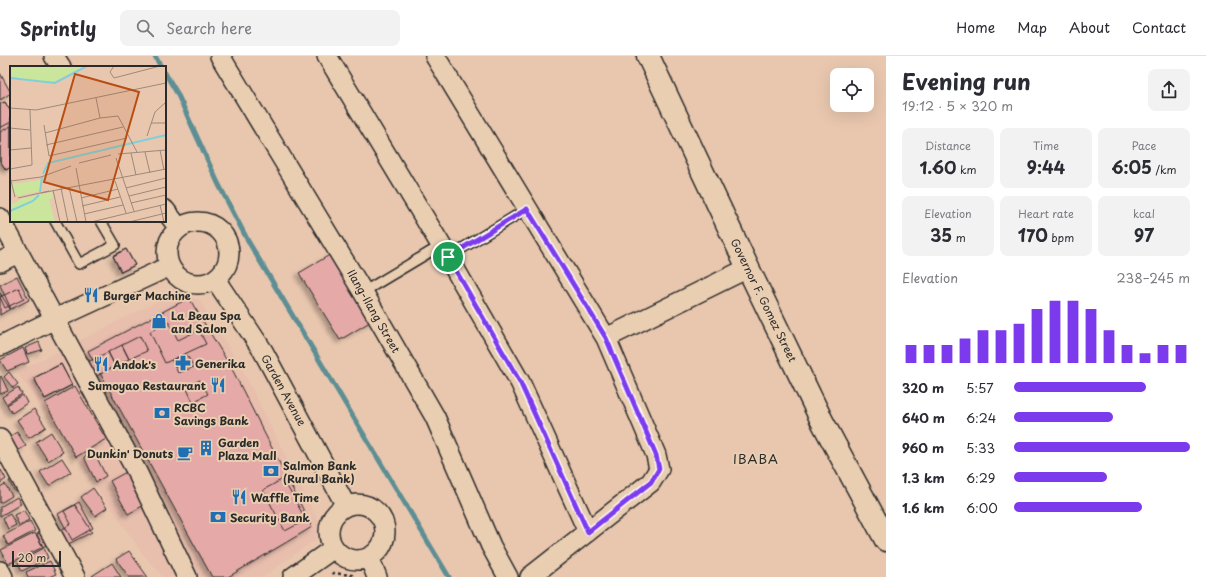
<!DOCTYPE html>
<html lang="en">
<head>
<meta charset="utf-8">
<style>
	:root { --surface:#fff; --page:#f2f2f3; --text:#2b2b33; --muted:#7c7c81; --line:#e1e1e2; --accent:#7c3aed }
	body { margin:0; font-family:"Playpen Sans",sans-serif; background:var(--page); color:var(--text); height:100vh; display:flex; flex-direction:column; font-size:15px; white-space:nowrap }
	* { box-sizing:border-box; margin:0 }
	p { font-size:13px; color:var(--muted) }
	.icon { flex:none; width:22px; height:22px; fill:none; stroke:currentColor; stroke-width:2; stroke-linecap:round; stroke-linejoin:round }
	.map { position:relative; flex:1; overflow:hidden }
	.drawer { display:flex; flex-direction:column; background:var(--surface); width:320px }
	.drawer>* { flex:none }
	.buttons { position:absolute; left:830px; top:12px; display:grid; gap:8px }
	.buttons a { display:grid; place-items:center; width:44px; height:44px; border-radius:8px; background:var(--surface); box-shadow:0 4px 16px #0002; font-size:20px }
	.scale { position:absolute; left:12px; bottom:10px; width:49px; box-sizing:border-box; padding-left:4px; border:2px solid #2b2b2b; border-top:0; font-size:11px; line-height:14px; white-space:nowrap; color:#2b2b2b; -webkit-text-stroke:3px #eaceb1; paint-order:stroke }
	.pin { position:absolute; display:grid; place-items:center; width:34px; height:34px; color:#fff; margin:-17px; border:2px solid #fff; border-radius:50%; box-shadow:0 1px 4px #0007 }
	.round { display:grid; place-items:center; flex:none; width:42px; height:42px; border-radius:8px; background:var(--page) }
	.summary { display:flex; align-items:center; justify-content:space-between; height:68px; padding:0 16px }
	h1 { font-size:22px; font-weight:700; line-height:30px }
	.figures { display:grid; grid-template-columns:repeat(3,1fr); gap:6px; height:68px; padding:4px 16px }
	.figures div { display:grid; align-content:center; border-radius:8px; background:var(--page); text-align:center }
	.figures b { font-size:17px; font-weight:700 }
	.figures small { font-size:11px; font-weight:400 }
	.figures p { font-size:11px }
	.chart { height:112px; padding:8px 16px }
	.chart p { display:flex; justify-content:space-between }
	.chart svg { width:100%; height:72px; margin-top:4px; stroke:var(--accent); stroke-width:6 }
	ul { padding:0 16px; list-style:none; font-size:13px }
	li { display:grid; grid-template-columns:64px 48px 1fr; align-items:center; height:30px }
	li i { height:10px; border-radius:5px; background:var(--accent) }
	header { display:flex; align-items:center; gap:24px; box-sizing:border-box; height:56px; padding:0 20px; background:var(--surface); border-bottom:1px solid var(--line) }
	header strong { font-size:19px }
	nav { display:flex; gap:22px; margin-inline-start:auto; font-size:14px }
	.search { width:280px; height:36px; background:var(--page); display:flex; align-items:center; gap:10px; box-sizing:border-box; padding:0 14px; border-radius:8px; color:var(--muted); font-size:15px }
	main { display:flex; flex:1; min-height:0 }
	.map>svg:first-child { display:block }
	.built { fill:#e8bead }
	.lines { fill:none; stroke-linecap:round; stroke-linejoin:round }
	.stream { stroke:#5d8e93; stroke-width:5 }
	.building { fill:#e5aaa7; stroke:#2b2b2b; filter:url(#shadow) }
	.service-casing { stroke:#2b2b2b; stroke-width:12 }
	.minor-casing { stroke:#2b2b2b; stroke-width:22 }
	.tertiary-casing { stroke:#2b2b2b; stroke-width:25 }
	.path { stroke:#2b2b2b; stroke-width:2.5; stroke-dasharray:3 3; stroke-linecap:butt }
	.service { stroke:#eaceb1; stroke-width:9 }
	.minor { stroke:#eaceb1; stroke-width:19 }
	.tertiary { stroke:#eaceb1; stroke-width:22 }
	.route-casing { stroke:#fff; stroke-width:8 }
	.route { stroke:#7c3aed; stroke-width:5 }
	.labels { text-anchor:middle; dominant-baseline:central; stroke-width:4; stroke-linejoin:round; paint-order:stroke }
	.poi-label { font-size:11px; font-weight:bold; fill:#2b2b2b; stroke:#eaceb1; text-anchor:start }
	.street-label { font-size:11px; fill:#2b2b2b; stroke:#eaceb1 }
	.quarter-label { font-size:13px; letter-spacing:1px; fill:#2b2b2b; stroke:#eaceb1 }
	.inset-river { fill:none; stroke:#7fd0d8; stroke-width:2 }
	.inset-road { fill:none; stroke:#9d897a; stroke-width:1 }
	.view { fill:#b94e14; fill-opacity:0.15; stroke:#b94e14; stroke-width:2 }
	.inset-edge { fill:none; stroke:#2b2b2b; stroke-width:2 }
</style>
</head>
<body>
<header>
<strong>Sprintly</strong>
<div class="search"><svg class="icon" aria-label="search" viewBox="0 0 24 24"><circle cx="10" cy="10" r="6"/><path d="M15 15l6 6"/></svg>Search here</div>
<nav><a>Home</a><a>Map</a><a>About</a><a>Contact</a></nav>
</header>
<main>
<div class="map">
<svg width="886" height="521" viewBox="0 0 886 521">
	<defs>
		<filter id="shadow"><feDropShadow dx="-3.5" dy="3.5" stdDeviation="2" flood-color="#0004"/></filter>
	</defs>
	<rect width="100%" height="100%" fill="#e9c7af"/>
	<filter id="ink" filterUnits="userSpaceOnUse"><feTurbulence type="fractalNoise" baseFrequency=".025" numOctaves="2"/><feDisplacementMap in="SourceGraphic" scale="8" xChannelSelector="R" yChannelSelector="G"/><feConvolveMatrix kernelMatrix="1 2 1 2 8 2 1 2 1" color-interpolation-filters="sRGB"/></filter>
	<g filter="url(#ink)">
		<path class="built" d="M174 237 199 244 240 309 319 467 315 484 263 521H163L142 497 17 316Z"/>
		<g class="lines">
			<path class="stream" d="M155 0 161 11
				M165 17 177 37 218 127 248 185 449 521"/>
		</g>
		<path class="building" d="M0 17 11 37 0 44Z
			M5 46 11 56V66L0 72V48Z
			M5 46 11 56V111L6 114 0 105V48Z
			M11 70V111L6 114 0 105V76Z
			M126 193 135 209 121 216 113 200Z
			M126 193 135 209 121 216 113 200Z
			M333 197 373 264 340 284 299 217Z
			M17 220 29 244 11 253 0 229Z
			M19 232 24 243 5 252 0 241Z
			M0 237 10 253 0 259Z
			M189 242 232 313 312 471 228 521H212L88 295Z
			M168 265 178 284 199 274 206 288 165 307 150 276Z
			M140 280 147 295 129 303 122 289Z
			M39 286 42 294 27 298 25 292Z
			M122 289 129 303 115 310 108 296Z
			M23 292 29 306 7 315 0 304Z
			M108 296 115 310 95 321 88 306Z
			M186 298 194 311 178 317 172 304Z
			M61 308 72 329 45 343 34 322Z
			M61 308 72 329 45 343 34 322Z
			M9 316 18 328 13 332 4 321Z
			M1 320 8 335 0 338V321Z
			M200 324 208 338 193 346 186 331Z
			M75 330 106 383 76 401 45 347Z
			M18 331 22 338 6 348 2 341Z
			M23 339 27 347 12 357 7 349Z
			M34 353 46 371 29 382 17 364Z
			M17 376 26 390 11 398 4 384Z
			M51 376 63 396 48 405 36 386Z
			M94 396 106 420 96 426 84 401Z
			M62 402 71 416 49 430 40 416Z
			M1 414 6 423 0 427V415Z
			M128 415 146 448 128 458 110 425Z
			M17 420 23 431 15 436 9 425Z
			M283 423 306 464 285 475 263 434Z
			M5 428 12 440 0 447V431Z
			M93 432 107 452 95 460 81 441Z
			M17 441 21 448 0 460V451Z
			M79 446 93 472 72 484 58 458Z
			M75 449 92 476 68 488 61 474 71 468 64 455Z
			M24 454 29 464 19 469 14 459Z
			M10 458 16 469 8 473 3 462Z
			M30 465 35 475 8 489 3 480Z
			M42 475 49 487 43 491 37 478Z
			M35 477 43 491 8 508 1 494Z
			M44 492 48 502 22 515 18 506Z
			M129 495 147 520 146 521H129L116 503Z
			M50 505 56 518 49 521H28L26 516Z
			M112 507 121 521H93L92 520Z"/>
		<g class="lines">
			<defs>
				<path id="service" d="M55 165 79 208 115 189 101 165
					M448 201 527 153
					M363 236 440 190"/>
				<path id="minor" d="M54 0 61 11
					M220 0 363 236 435 361 491 490 508 521
					M327 0 448 201 520 326 588 476
					M435 0 606 282 656 399 659 413 651 426 530 521
					M165 154 179 172
					M0 162 138 418 187 521
					M167 197a31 31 0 1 1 62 0a31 31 0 1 1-62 0Z
					M0 206 18 197
					M215 223 263 295 346 450
					M606 282 748 212
					M0 290 55 263 170 210
					M0 383 75 521
					M329 476a28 28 0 1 1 56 0a28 28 0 1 1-56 0Z
					M369 501 377 521
					M0 515 3 521
					M293 521 334 492"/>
				<path id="tertiary" d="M648 0 748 212 822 365 886 484"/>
			</defs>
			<use href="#service" class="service-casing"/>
			<use href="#minor" class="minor-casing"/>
			<use href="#tertiary" class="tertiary-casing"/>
			<path class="path" d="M332 517 352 519 353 521"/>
			<use href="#service" class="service"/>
			<use href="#minor" class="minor"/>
			<use href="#tertiary" class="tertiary"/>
		</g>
	</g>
	<g class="lines" filter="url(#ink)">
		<defs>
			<path id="route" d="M527 153 606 282 656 399 659 413 651 426 588 476 520 326 448 201Z"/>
		</defs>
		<use href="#route" class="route-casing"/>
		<use href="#route" class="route"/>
	</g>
	<defs>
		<symbol id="restaurant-bare" viewBox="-9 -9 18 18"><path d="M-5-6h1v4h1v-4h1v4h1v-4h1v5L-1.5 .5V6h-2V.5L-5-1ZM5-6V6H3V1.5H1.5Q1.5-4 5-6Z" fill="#1f6fb2" stroke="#eaceb1" stroke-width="2.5" paint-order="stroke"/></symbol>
		<symbol id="shop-bare" viewBox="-9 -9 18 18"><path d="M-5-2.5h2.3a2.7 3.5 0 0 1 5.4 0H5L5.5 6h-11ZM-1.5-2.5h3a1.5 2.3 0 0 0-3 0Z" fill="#1f6fb2" stroke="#eaceb1" stroke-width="2.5" paint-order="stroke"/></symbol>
		<symbol id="pharmacy-bare" viewBox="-9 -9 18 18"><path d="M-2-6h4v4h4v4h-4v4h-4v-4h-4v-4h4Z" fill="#1f6fb2" stroke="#eaceb1" stroke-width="2.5" paint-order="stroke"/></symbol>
		<symbol id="bank-bare" viewBox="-9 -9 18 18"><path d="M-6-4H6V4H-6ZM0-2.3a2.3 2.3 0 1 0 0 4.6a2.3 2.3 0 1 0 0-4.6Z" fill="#1f6fb2" stroke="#eaceb1" stroke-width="2.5" paint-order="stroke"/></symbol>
		<symbol id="building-bare" viewBox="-9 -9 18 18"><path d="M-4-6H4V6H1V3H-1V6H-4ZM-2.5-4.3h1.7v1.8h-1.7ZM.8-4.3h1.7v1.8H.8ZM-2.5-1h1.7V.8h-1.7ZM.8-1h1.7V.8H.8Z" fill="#1f6fb2" stroke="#eaceb1" stroke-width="2.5" paint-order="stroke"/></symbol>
		<symbol id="cafe-bare" viewBox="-9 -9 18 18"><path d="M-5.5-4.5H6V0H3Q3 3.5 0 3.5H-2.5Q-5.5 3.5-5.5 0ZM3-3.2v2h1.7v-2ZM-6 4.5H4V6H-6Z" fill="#1f6fb2" stroke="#eaceb1" stroke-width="2.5" paint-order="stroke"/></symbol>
	</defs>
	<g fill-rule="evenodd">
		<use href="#restaurant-bare" x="80" y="228" width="22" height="22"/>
		<use href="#shop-bare" x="148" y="254" width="22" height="22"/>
		<use href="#pharmacy-bare" x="172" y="296" width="22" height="22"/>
		<use href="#restaurant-bare" x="90" y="297" width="22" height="22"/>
		<use href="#restaurant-bare" x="207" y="318" width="22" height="22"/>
		<use href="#bank-bare" x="151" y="346" width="22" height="22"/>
		<use href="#building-bare" x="195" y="381" width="22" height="22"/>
		<use href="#cafe-bare" x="174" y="386" width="22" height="22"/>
		<use href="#bank-bare" x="260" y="404" width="22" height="22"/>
		<use href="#restaurant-bare" x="228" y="430" width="22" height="22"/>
		<use href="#bank-bare" x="207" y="450" width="22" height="22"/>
	</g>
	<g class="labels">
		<g class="poi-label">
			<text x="103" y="239">Burger Machine</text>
			<text x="171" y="259">La Beau Spa<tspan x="171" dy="13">and Salon</tspan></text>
			<text x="195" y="307">Generika</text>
			<text x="113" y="308">Andok's</text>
			<text x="206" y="329" text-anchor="end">Sumoyao Restaurant</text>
			<text x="174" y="351">RCBC<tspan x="174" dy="13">Savings Bank</tspan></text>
			<text x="218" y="386">Garden<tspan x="218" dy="13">Plaza Mall</tspan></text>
			<text x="173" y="397" text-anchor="end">Dunkin' Donuts</text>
			<text x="283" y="409">Salmon Bank<tspan x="283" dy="13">(Rural Bank)</tspan></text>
			<text x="251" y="441">Waffle Time</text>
			<text x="230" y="461">Security Bank</text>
		</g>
		<g class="street-label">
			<text transform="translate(764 244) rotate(64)">Governor F. Gomez Street</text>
			<text transform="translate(374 255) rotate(60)">Ilang-Ilang Street</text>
			<text transform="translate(284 334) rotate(61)">Garden Avenue</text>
		</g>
		<g class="quarter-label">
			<text x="756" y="402">IBABA</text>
		</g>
	</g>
	<g transform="translate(10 10)">
		<rect width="156" height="156" fill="#e9c7af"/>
		<path d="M1 0H75L45 15H24L0 10ZM31 114 30 125 9 130 5 128 2 118ZM42 126 43 132 39 133 45 156H0V129L2 137H5L10 133Z" fill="#cae69c"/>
		<path class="inset-river" d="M0 12 45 17 77 0M33 108 38 97 156 69M30 126 32 111M0 145 23 135 29 129"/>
		<path class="inset-road" d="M104 0 100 6 104 12 150 0M86 32 90 52M0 42 26 44 156 17M141 57H156M34 59 39 90 117 72M0 62 20 64M35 67 90 52 108 50 127 86M137 70 145 46 156 36M36 79 113 61M0 84 21 82M150 84 154 104M135 86 140 107M121 87 126 109M108 88 156 84M106 92 124 145M69 97 101 89M66 102 76 156M0 103 22 99 20 44M0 111 5 131M1 115 31 111 61 100M105 115 116 147M59 121 67 156M51 122 58 156M116 122 156 112M43 124 50 156M31 127 156 103M119 130 156 121M8 132 39 125M71 132 108 123M121 137 156 129M150 139 154 156M72 140 110 131M74 148 113 139M81 156 156 138M119 156 156 147"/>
		<path class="view" d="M65 8 129 26 98 134 34 116Z"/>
		<rect width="156" height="156" class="inset-edge"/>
	</g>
</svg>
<div class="buttons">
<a><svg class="icon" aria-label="locate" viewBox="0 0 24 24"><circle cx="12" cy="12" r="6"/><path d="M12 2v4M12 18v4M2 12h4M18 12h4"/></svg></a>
</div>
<div class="scale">20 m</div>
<div class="pin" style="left:448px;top:201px;background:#1e9e55"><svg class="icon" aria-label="arrive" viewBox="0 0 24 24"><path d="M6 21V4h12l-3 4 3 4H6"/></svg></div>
</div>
<section class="drawer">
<div class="summary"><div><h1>Evening run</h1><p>19:12 · 5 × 320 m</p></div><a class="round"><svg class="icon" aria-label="share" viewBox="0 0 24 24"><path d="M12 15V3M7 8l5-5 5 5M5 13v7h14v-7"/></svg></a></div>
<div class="figures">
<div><p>Distance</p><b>1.60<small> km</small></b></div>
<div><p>Time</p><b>9:44</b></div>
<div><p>Pace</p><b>6:05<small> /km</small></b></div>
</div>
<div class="figures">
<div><p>Elevation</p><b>35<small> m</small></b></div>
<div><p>Heart rate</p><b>170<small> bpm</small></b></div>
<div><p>kcal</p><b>97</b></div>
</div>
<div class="chart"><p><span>Elevation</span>238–245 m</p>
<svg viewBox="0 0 160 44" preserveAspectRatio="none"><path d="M5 44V33M15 44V33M25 44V33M35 44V29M45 44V24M55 44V24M65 44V20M75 44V11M85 44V6M95 44V6M105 44V11M115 44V24M125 44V33M135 44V38M145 44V33M155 44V33"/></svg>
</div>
<ul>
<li><b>320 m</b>5:57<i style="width:75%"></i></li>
<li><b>640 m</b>6:24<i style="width:56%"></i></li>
<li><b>960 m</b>5:33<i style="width:100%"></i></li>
<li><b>1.3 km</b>6:29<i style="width:53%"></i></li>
<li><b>1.6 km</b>6:00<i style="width:73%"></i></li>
</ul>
</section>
</main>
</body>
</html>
